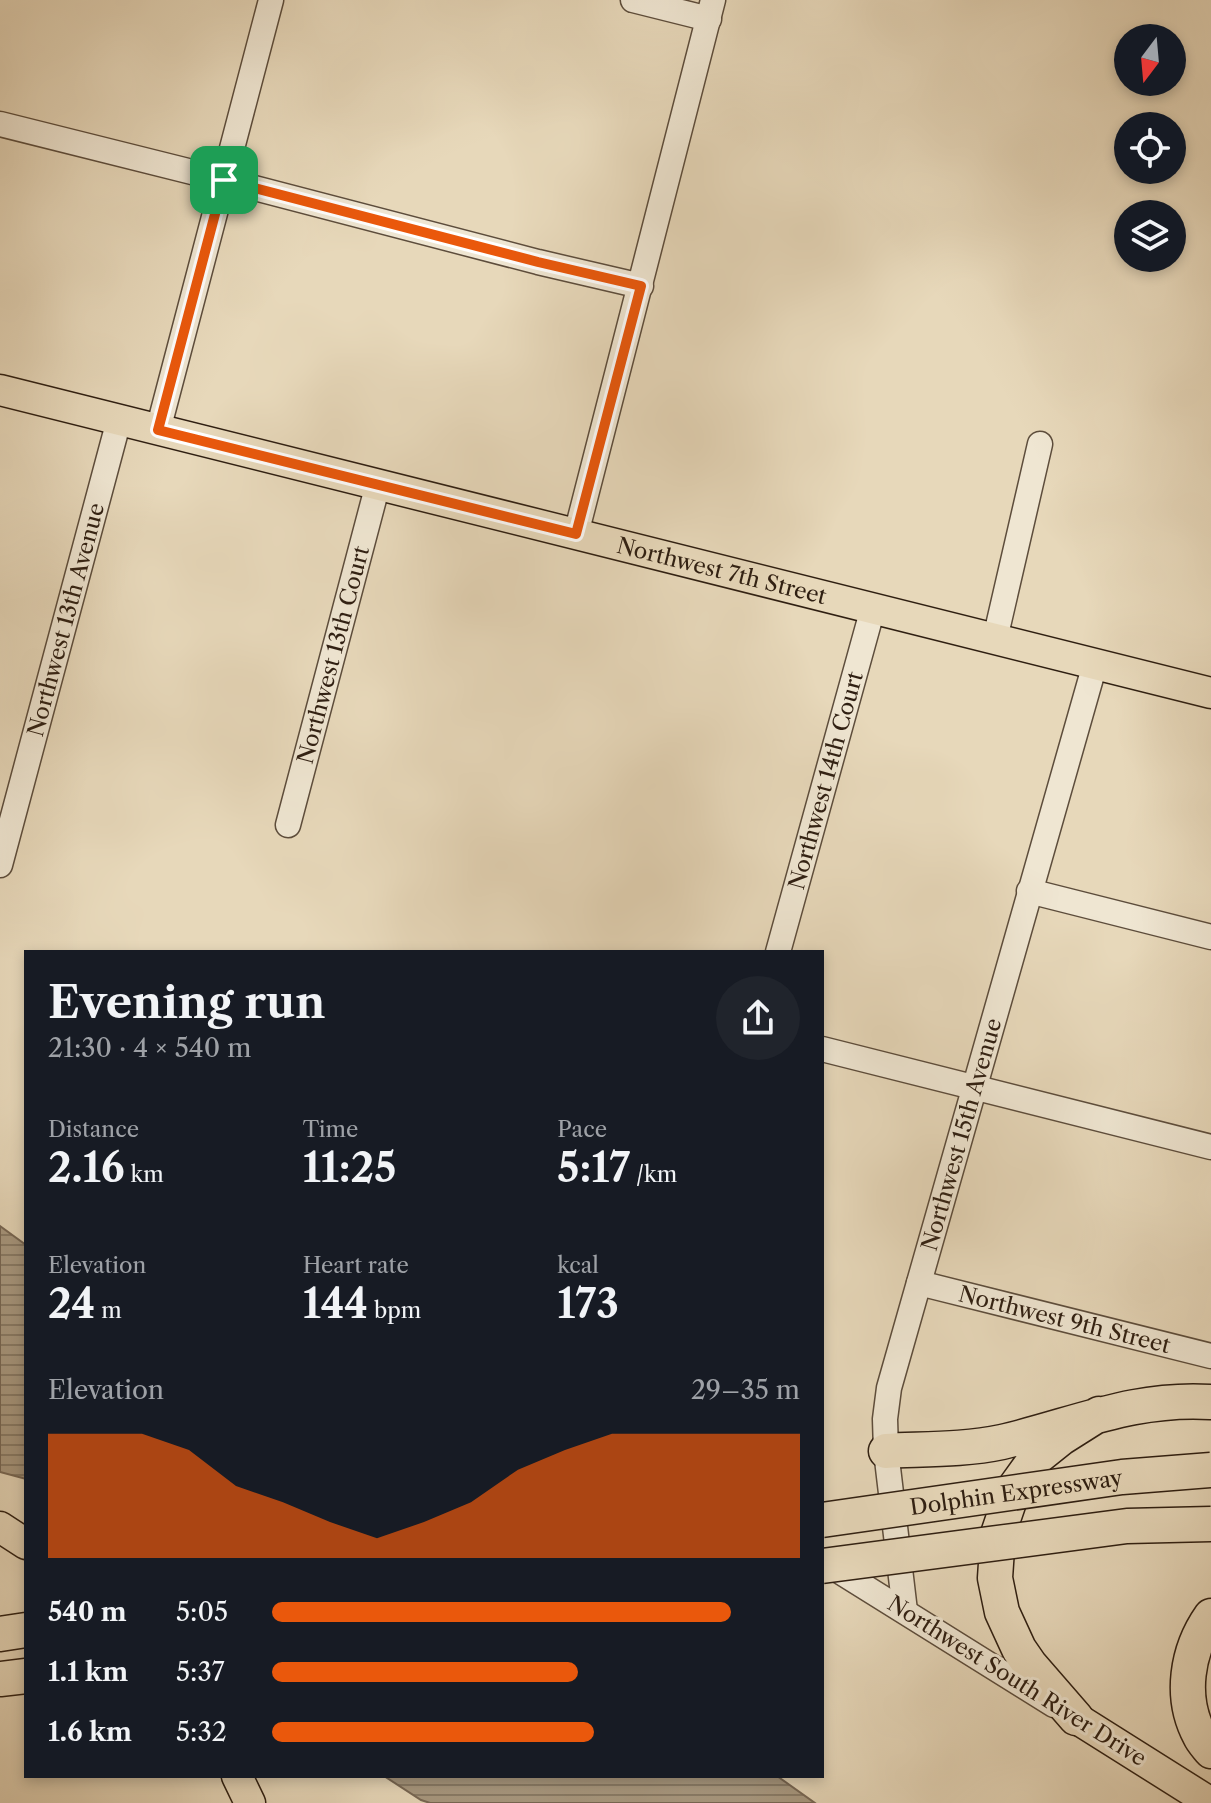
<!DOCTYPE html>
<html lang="en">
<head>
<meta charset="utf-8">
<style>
	:root { --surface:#171b24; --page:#20242c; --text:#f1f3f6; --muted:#9ea1a6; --accent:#ea580c }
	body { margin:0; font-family:"Libre Caslon Text",serif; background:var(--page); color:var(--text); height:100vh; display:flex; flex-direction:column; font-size:30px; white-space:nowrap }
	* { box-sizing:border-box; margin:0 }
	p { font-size:26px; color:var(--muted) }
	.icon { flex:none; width:44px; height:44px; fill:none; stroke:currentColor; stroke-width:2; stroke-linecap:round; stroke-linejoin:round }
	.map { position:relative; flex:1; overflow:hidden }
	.panel { position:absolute; left:24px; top:950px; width:800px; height:828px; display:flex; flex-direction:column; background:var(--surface); border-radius:0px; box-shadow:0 4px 12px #0003 }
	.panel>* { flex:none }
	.needle { width:52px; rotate:196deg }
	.tools { position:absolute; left:1114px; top:24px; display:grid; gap:16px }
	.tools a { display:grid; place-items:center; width:72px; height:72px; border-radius:50%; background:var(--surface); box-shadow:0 4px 12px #0003; font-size:40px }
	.pin { position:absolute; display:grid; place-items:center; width:68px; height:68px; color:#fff; margin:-34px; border-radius:16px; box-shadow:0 4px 12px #0006 }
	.round { display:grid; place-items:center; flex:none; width:84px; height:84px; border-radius:42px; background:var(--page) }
	.head { display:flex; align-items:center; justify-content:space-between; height:136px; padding:0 24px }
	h1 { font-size:44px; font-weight:700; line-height:60px }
	.metrics { display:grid; grid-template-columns:repeat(3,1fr); gap:12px; height:136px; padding:8px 24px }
	.metrics div { display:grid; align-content:center }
	.metrics b { font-size:40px; font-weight:700 }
	.metrics small { font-size:22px; font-weight:400 }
	.metrics p { font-size:22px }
	.chart { height:224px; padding:16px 24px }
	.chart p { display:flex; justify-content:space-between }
	.chart svg { width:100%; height:144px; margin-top:8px; fill:var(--accent); opacity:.7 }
	ul { padding:0 24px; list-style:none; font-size:26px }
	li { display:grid; grid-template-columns:128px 96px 1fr; align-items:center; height:60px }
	li i { height:20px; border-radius:10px; background:var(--accent) }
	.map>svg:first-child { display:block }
	.water { fill:url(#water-rules); stroke:#786855; stroke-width:2 }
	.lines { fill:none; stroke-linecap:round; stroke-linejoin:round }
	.minor-casing { stroke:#5d4d3c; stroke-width:27 }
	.major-casing { stroke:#2f1f12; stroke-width:33 }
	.highway-casing { stroke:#2f1f12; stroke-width:37 }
	.minor { stroke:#efe6d2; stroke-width:24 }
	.major { stroke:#e7d8ba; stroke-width:30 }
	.highway { stroke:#e7d8ba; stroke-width:34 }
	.highway-bridge-casing { stroke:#2f1f12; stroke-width:37; stroke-linecap:butt }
	.highway-bridge { stroke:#e7d8ba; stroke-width:34 }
	.route-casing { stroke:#fff; stroke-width:16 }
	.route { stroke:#ea580c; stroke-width:10 }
	.labels { text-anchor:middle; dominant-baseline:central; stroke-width:6; stroke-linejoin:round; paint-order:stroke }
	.street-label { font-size:22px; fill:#2f1f12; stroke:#efe6d2 }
</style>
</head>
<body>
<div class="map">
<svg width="1211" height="1803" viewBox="0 0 1211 1803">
	<defs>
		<pattern id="water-rules" width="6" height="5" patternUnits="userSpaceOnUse" patternTransform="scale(2)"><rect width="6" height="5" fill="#a89981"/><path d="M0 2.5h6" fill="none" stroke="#897c68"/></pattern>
	</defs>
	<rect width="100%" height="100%" fill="#e7d8ba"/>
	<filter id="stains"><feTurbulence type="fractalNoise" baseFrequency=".0025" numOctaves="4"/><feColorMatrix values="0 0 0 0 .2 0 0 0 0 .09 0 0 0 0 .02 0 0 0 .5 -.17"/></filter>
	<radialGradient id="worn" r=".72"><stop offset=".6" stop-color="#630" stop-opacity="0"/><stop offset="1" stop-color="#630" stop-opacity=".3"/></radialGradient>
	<path class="water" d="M0 1226 26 1245V1479L0 1472Z
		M384 1776H777L815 1803H430L421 1800Z"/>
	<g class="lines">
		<defs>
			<g id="minor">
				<path d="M633 0 709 19"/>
				<path d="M0 124 224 180 538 262 641 286"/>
				<path d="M158 430 271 0"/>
				<path d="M576 534 713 0"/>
				<path d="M995 639 1040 444"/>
				<path id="s1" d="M288 825 378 484"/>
				<path id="s2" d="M0 865 119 420"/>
				<path d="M1029 891 1211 937"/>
				<path id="s3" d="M778 952 873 608"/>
				<path d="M822 1049 1211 1147"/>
				<path id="s4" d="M919 1283 1211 1356"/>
				<path d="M828 1564 1054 1705"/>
				<path id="s5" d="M905 1611 886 1451 885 1419 889 1388 1095 664"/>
			</g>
			<g id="major">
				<path id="s6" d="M0 390 1211 693"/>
				<path d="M0 1527 26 1544"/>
				<path d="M1076 1718 1211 1803"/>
				<path d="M237 1776 250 1803"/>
			</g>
			<path id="highway" d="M886 1451C924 1449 964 1450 1002 1442 1075 1425 1133 1397 1211 1402
				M1211 1616C1187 1650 1179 1697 1200 1736 1202 1741 1207 1746 1211 1751
				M0 1634 26 1630
				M0 1679 26 1676
				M1076 1718 1030 1665 1019 1649 1002 1612 995 1578 998 1534 1013 1490 1036 1458 1061 1438 1099 1414"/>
		</defs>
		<use href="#minor" class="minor-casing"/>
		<use href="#major" class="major-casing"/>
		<use href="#highway" class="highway-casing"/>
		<use href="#minor" class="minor"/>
		<use href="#major" class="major"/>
		<use href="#highway" class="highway"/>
		<defs>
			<g id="highway-bridge">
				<path id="s7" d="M822 1520 1122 1477 1211 1470"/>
				<path d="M822 1566 1127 1526 1211 1524"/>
			</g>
		</defs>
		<use href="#highway-bridge" class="highway-bridge-casing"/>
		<use href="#highway-bridge" class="highway-bridge"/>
	</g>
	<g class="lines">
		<defs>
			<path id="route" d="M224 180 538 262 641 286 576 534 158 430Z"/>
		</defs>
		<use href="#route" class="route-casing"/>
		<use href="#route" class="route"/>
	</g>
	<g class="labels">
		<g class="street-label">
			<text stroke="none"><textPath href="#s6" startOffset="744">Northwest 7th Street</textPath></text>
			<text stroke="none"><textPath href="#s2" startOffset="254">Northwest 13th Avenue</textPath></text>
			<text stroke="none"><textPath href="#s1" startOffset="176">Northwest 13th Court</textPath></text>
			<text stroke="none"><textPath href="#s3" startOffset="178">Northwest 14th Court</textPath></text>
			<text stroke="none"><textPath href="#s5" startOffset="488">Northwest 15th Avenue</textPath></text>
			<text stroke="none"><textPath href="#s4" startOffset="150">Northwest 9th Street</textPath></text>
			<text stroke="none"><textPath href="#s7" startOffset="196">Dolphin Expressway</textPath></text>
			<text transform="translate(1017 1681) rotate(32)">Northwest South River Drive</text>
		</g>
	</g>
	<rect width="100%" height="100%" filter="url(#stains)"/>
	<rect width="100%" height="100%" fill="url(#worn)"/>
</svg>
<div class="tools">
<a><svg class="needle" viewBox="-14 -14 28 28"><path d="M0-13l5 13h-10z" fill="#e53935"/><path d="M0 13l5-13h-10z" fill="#9ea1a6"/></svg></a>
<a><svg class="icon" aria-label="locate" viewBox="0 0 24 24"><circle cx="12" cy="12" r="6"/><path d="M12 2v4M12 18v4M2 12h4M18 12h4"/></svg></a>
<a><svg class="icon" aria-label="layers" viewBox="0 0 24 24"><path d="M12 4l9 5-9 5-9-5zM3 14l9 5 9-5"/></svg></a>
</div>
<div class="pin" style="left:224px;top:180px;background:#1e9e55"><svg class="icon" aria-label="arrive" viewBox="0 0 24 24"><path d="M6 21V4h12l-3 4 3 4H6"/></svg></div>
<section class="panel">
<div class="head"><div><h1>Evening run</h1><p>21:30 · 4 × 540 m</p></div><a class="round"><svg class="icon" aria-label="share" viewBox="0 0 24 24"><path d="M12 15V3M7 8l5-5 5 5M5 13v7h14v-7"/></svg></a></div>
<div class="metrics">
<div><p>Distance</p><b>2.16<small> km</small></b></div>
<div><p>Time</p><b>11:25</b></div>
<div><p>Pace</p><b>5:17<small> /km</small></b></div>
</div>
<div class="metrics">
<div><p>Elevation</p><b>24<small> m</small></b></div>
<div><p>Heart rate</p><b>144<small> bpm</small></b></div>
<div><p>kcal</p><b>173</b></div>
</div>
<div class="chart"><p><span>Elevation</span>29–35 m</p>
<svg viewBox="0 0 160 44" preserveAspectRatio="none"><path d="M0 44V6L10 6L20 6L30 11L40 22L50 27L60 33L70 38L80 33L90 27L100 17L110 11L120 6L130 6L140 6L150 6L160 6V44z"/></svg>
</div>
<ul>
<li><b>540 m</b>5:05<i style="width:87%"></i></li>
<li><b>1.1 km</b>5:37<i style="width:58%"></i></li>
<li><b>1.6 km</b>5:32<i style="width:61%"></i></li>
</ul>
</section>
</div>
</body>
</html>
